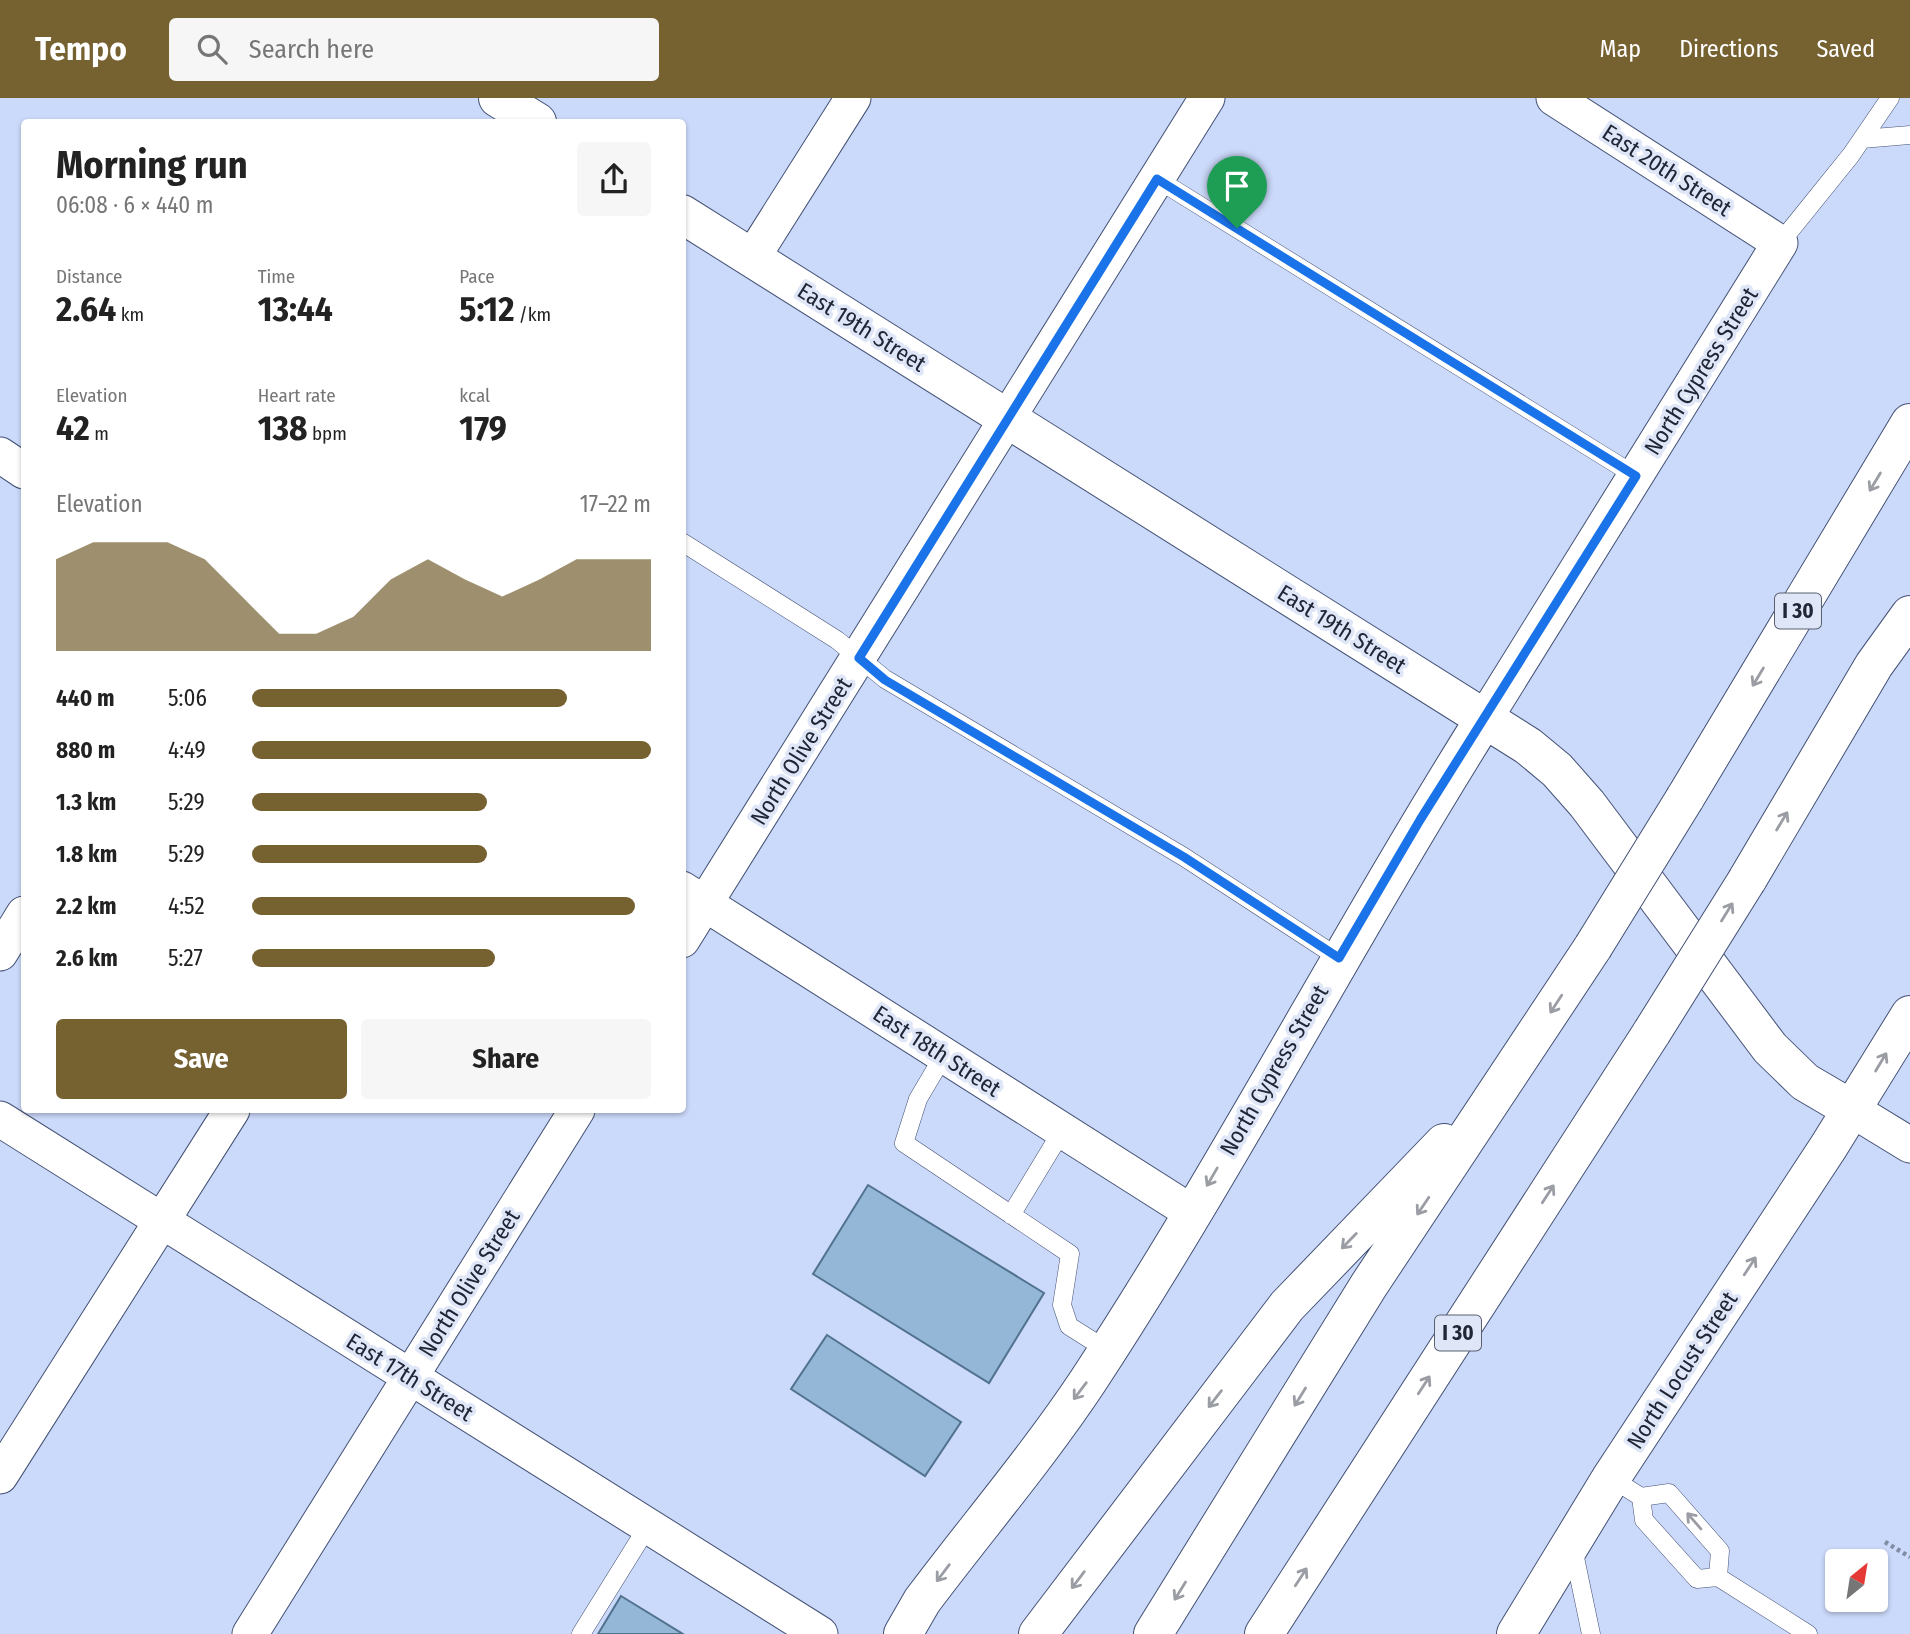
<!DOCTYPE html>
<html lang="en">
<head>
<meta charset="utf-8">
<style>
	:root { --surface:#fff; --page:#f6f6f6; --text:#222; --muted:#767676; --accent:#766131 }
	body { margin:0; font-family:"Fira Sans Condensed",sans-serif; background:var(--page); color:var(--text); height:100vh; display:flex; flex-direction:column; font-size:26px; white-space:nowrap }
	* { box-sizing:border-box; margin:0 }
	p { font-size:23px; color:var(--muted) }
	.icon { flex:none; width:38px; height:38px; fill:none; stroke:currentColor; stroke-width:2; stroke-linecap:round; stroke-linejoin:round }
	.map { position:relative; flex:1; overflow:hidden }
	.details { position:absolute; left:21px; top:21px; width:665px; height:994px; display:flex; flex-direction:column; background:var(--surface); border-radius:7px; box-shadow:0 2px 5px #0004 }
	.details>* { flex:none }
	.needle { width:46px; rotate:30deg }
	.buttons { position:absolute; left:1825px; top:1451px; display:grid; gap:14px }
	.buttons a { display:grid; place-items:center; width:63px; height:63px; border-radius:7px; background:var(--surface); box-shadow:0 2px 5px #0004; font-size:35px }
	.pin { position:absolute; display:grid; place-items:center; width:60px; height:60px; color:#fff; margin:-72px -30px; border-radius:50% 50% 50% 0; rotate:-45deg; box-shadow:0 0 7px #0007 }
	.pin .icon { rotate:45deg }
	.round { display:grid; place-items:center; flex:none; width:74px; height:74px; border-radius:7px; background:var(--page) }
	.summary { display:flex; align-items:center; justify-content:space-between; height:119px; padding:0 35px }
	h1 { font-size:38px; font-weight:700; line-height:52px }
	.metrics { display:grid; grid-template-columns:repeat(3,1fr); gap:10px; height:119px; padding:7px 35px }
	.metrics div { display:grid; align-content:center }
	.metrics b { font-size:35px; font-weight:700 }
	.metrics small { font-size:19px; font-weight:400 }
	.metrics p { font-size:19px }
	.chart { height:196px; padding:14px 35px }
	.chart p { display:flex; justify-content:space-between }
	.chart svg { width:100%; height:126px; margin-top:7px; fill:var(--accent); opacity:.7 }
	.action { display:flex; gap:14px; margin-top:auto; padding:14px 35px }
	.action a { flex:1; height:80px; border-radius:7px; background:var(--accent); color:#fff; font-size:28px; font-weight:700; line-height:80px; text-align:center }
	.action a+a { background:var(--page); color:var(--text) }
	ul { padding:0 35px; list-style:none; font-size:23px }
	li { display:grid; grid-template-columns:112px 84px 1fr; align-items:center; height:52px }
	li i { height:18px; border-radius:9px; background:var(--accent) }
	header { display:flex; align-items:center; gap:42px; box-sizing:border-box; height:98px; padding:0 35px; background:var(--accent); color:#fff }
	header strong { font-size:33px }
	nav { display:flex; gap:38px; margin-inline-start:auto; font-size:24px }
	.search { width:490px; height:63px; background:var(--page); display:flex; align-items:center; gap:18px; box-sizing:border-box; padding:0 24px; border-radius:7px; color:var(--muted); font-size:26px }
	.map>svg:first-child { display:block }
	.building { fill:#94b7d7; stroke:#51728f; stroke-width:2 }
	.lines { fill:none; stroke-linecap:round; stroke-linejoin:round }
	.service-casing { stroke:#435174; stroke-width:19 }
	.minor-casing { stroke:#435174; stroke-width:37 }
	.secondary-casing { stroke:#435174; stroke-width:40 }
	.motorway-casing { stroke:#435174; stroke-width:40 }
	.path { stroke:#808ba4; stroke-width:4.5; stroke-dasharray:3.5 3.5; stroke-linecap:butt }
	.service { stroke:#fff; stroke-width:18 }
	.minor { stroke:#fff; stroke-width:35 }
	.secondary { stroke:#fff; stroke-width:38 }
	.motorway { stroke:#fff; stroke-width:38 }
	.motorway-bridge-casing { stroke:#435174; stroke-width:40; stroke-linecap:butt }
	.motorway-bridge { stroke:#fff; stroke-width:38 }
	.oneway { stroke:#9b9da4 }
	.route-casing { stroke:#fff; stroke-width:14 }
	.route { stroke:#1a73e8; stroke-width:9 }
	.labels { text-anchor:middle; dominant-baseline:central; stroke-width:7; stroke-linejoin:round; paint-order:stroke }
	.shield { fill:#dfe6f7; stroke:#59606f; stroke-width:2 }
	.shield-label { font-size:21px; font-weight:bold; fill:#202635 }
	.street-label { font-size:23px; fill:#202635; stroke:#dfe6f7 }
</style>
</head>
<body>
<header>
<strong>Tempo</strong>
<div class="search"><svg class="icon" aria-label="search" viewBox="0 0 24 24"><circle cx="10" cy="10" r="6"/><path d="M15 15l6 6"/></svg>Search here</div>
<nav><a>Map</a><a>Directions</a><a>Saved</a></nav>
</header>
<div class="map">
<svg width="1910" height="1536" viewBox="0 0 1910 1536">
	<rect width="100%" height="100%" fill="#cbd9fa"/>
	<path class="building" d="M868 1087 1044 1195 989 1285 813 1176Z
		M827 1237 961 1324 925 1378 791 1291Z
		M621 1498 683 1536H598Z"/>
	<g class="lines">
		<defs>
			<path id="service" d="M1862 41 1910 37
				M1157 81 1636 378
				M1780 145 1851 57 1890 0
				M682 444 837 542 885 581 1184 759 1339 860
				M944 957 918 1001 904 1045 1070 1156 1062 1207 1069 1228 1107 1252
				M1011 1117 1062 1033
				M1611 1380 1641 1399 1669 1395 1720 1453 1718 1479
				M1641 1399 1644 1422 1697 1481 1718 1479 1808 1536
				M1573 1450 1591 1536
				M581 1536 648 1428"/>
			<path id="minor" d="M752 160 853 0
				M0 357 24 373
				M1485 620 1780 145 1554 0
				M682 791 1191 1114
				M682 842 1207 0
				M0 855 24 816
				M1851 1011 1910 1047
				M0 1021 820 1536
				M0 1378 232 1012
				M250 1536 577 1012"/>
			<path id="secondary" d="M498 0 537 24
				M682 116 1528 648 1557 672 1587 706 1770 950 1805 984 1851 1011
				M903 1536 922 1503C976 1431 1039 1357 1088 1283 1229 1068 1348 838 1485 620
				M1516 1536 1611 1380 1829 1048 1910 917"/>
			<path id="motorway" d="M1685 700 1910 325
				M1747 782 1874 567 1910 517
				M1038 1536 1287 1208 1444 1045
				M1153 1536 1369 1187 1593 849
				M1264 1536 1652 934"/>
		</defs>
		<use href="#service" class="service-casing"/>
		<use href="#minor" class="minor-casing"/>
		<use href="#secondary" class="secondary-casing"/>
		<use href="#motorway" class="motorway-casing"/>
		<path class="path" d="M1885 1444 1910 1459"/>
		<use href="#service" class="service"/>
		<use href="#minor" class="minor"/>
		<use href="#secondary" class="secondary"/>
		<use href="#motorway" class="motorway"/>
		<defs>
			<path id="motorway-bridge" d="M1593 849 1685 700
				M1652 934 1747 782"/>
		</defs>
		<use href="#motorway-bridge" class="motorway-bridge-casing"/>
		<use href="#motorway-bridge" class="motorway-bridge"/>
	</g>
	<defs><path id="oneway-shaft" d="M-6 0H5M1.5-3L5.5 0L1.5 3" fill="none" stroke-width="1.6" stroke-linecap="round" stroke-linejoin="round" transform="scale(1.75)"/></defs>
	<g class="oneway">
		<use href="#oneway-shaft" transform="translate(1875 384) rotate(121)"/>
		<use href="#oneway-shaft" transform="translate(1758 579) rotate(121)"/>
		<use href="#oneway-shaft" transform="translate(1782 723) rotate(-59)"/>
		<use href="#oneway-shaft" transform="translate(1727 814) rotate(-58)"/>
		<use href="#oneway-shaft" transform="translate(1556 906) rotate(123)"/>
		<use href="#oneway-shaft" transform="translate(1881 964) rotate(-59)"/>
		<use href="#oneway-shaft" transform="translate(1212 1079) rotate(120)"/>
		<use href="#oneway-shaft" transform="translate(1548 1096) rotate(-57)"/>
		<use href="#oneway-shaft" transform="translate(1423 1108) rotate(124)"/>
		<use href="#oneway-shaft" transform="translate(1349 1143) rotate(134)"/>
		<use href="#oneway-shaft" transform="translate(1750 1168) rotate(-57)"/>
		<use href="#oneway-shaft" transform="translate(1424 1287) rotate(-57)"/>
		<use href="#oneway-shaft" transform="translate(1080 1293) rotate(127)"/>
		<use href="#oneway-shaft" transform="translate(1300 1299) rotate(122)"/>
		<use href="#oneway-shaft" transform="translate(1215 1301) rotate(128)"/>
		<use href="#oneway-shaft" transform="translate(1694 1423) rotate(-131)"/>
		<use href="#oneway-shaft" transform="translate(943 1475) rotate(127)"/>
		<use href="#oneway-shaft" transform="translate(1301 1479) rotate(-57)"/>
		<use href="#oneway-shaft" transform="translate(1078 1482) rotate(127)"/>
		<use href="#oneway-shaft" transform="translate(1180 1493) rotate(122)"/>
	</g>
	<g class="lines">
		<defs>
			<path id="route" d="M1157 81 1636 378 1420 722 1339 860 1184 759 885 582 859 560Z"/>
		</defs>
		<use href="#route" class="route-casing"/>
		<use href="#route" class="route"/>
	</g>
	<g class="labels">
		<g class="shield">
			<rect x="1775" y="495.5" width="46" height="35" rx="5"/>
			<rect x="1435" y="1217.5" width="46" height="35" rx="5"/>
		</g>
		<g class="shield-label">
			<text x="1798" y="513">I 30</text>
			<text x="1458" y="1235">I 30</text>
		</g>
		<g class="street-label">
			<text transform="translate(1667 72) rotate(33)">East 20th Street</text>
			<text transform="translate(862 229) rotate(32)">East 19th Street</text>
			<text transform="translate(1701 273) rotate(-58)">North Cypress Street</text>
			<text transform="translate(1342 531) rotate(32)">East 19th Street</text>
			<text transform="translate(801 653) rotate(-58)">North Olive Street</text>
			<text transform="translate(937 953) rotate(33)">East 18th Street</text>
			<text transform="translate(1274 972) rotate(-60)">North Cypress Street</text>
			<text transform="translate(469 1185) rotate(-58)">North Olive Street</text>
			<text transform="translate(1682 1272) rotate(-57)">North Locust Street</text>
			<text transform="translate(410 1279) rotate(32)">East 17th Street</text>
		</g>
	</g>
</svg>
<div class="buttons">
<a><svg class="needle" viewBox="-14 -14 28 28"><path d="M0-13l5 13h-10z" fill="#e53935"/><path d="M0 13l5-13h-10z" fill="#767676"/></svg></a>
</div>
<div class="pin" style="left:1237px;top:130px;background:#1e9e55"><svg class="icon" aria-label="arrive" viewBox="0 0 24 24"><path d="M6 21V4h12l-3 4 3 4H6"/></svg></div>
<section class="details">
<div class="summary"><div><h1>Morning run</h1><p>06:08 · 6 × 440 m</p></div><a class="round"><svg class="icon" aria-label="share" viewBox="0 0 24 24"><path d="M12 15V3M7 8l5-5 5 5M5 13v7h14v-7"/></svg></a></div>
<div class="metrics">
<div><p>Distance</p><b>2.64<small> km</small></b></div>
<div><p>Time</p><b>13:44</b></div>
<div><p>Pace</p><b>5:12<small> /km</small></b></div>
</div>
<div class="metrics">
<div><p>Elevation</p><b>42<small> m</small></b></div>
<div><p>Heart rate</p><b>138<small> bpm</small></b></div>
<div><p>kcal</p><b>179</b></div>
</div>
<div class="chart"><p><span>Elevation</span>17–22 m</p>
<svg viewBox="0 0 160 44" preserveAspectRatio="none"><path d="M0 44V12L10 6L20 6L30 6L40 12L50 25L60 38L70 38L80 32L90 19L100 12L110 19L120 25L130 19L140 12L150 12L160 12V44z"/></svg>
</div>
<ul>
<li><b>440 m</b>5:06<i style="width:79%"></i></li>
<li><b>880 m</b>4:49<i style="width:100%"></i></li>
<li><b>1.3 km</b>5:29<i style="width:59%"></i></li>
<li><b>1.8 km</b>5:29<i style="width:59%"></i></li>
<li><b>2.2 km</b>4:52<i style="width:96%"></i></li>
<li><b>2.6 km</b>5:27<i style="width:61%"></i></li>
</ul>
<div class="action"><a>Save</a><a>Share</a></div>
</section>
</div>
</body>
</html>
